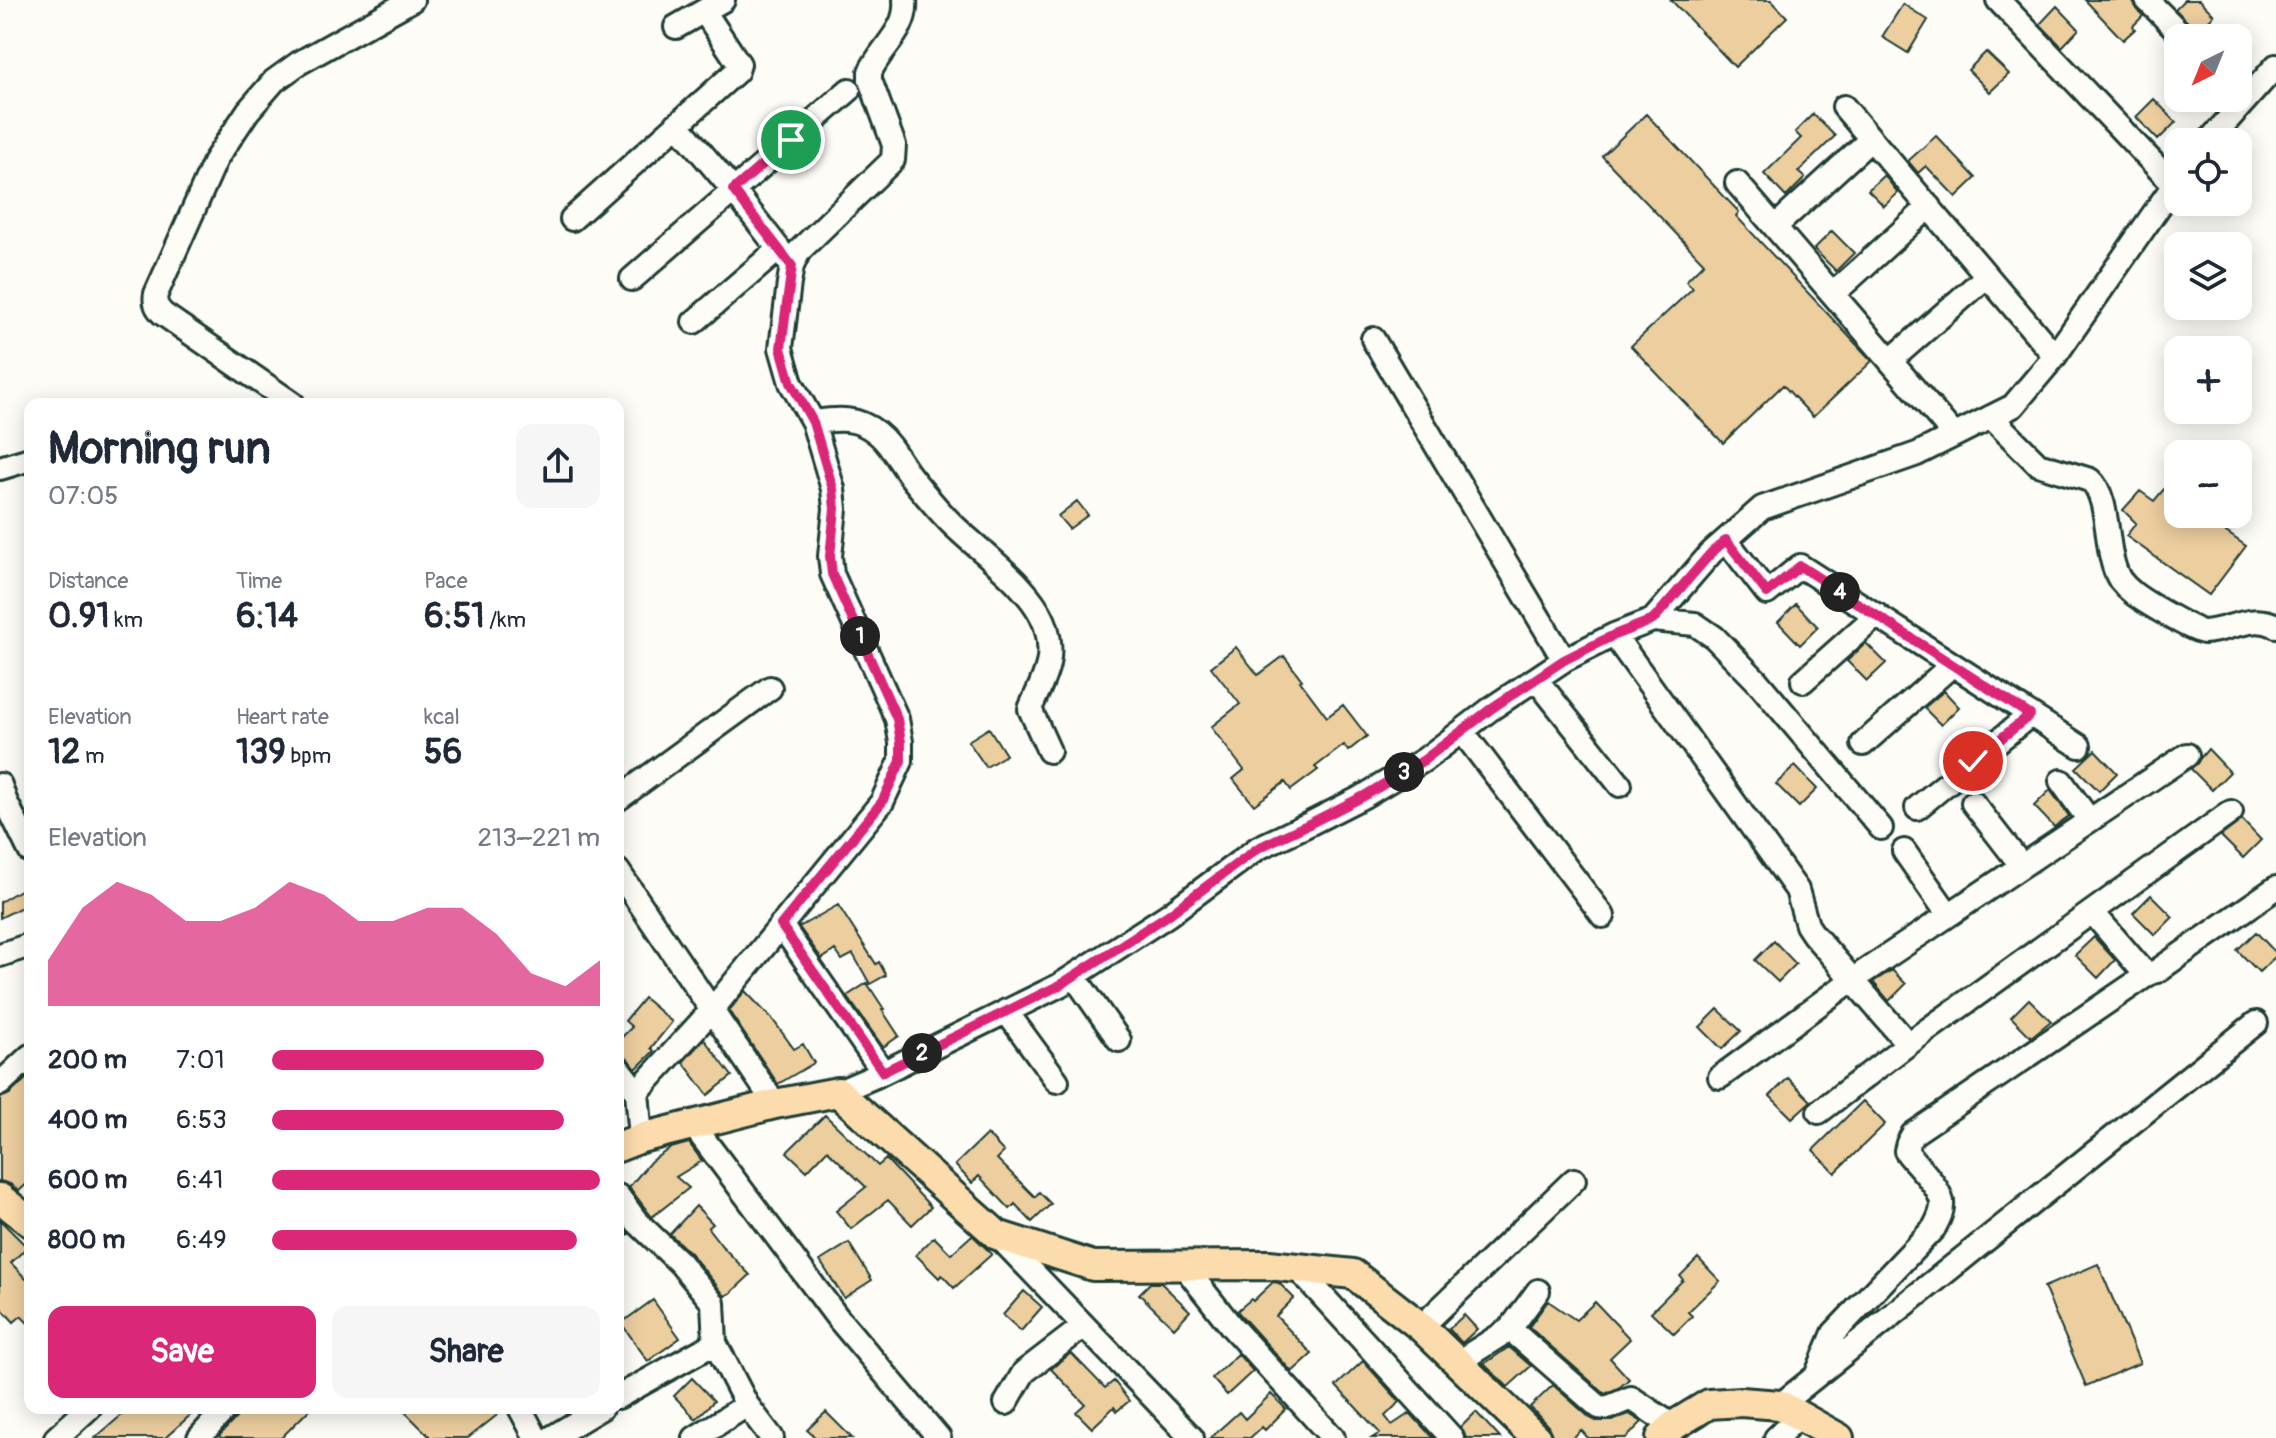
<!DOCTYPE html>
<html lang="en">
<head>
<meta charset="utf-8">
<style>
	:root { --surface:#fff; --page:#f6f6f7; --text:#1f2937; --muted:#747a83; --accent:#db2777 }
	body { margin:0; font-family:Pangolin,sans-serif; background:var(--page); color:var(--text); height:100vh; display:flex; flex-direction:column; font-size:30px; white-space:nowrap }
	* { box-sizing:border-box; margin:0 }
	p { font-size:26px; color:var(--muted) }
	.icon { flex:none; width:44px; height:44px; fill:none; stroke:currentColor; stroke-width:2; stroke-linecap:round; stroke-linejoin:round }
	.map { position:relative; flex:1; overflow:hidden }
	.drawer { position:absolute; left:24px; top:398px; width:600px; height:1016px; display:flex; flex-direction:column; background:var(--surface); border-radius:16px; box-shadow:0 4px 20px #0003 }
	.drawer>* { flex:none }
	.needle { width:52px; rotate:223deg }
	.tools { position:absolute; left:2164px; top:24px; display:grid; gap:16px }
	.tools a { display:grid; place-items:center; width:88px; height:88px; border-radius:16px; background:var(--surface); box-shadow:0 4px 20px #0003; font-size:40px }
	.pin { position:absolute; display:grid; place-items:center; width:68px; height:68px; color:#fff; margin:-34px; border:4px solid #fff; border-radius:50%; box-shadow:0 2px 8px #0007 }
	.km { position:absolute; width:40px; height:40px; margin:-20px; border-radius:50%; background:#222; color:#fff; font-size:22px; line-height:40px; text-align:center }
	.round { display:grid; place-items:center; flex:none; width:84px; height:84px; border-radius:16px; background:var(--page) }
	.summary { display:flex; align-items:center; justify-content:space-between; height:136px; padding:0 24px }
	h1 { font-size:44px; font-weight:700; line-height:60px }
	.metrics { display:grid; grid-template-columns:repeat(3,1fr); gap:12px; height:136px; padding:8px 24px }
	.metrics div { display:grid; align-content:center }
	.metrics b { font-size:34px; font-weight:700 }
	.metrics small { font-size:22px; font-weight:400 }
	.metrics p { font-size:22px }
	.chart { height:224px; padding:16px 24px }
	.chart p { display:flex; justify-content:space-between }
	.chart svg { width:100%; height:144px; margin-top:8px; fill:var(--accent); opacity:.7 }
	.action { display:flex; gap:16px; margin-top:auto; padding:16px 24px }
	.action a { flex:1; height:92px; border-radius:16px; background:var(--accent); color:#fff; font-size:32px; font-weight:700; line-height:92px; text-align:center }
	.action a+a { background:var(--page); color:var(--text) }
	ul { padding:0 24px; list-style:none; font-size:26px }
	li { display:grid; grid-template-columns:128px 96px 1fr; align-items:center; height:60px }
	li i { height:20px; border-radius:10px; background:var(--accent) }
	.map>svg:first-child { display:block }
	.building { fill:#ecce9f; stroke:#1f3d34; stroke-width:2 }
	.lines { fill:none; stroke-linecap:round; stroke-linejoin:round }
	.minor-casing { stroke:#1f3d34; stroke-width:28 }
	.major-casing { stroke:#1f3d34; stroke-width:34 }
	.minor { stroke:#fdfcf7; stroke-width:22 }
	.major { stroke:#fcdcac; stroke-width:28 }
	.route-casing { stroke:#fff; stroke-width:16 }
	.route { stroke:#db2777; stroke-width:10 }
</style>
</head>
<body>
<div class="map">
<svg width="2276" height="1438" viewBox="0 0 2276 1438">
	<rect width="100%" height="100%" fill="#fdfcf7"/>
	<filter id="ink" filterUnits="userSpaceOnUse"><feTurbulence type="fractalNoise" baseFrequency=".0125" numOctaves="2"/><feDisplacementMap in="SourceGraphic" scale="16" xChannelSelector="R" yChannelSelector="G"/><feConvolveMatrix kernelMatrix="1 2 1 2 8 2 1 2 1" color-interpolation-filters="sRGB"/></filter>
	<g filter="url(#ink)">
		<path class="building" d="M1671 0H1771L1787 17 1735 67Z
			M2085 0H2132L2137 9 2143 16 2133 26 2135 29 2123 40Z
			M2184 0H2199L2214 15 2197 32 2175 9Z
			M1903 4 1928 20 1908 53 1882 37Z
			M2057 6 2079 29 2062 47 2040 24Z
			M1986 52 2009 74 1990 92 1968 70Z
			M2154 99 2176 122 2158 140 2136 117Z
			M1646 114 1739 212 1736 216 1872 361 1813 417 1783 385 1723 443 1631 346 1693 288 1686 281 1704 263 1602 156Z
			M1813 114 1835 136 1798 172 1805 178 1786 197 1764 174 1801 138 1795 132Z
			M1936 136 1976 178 1956 197 1926 166 1918 173 1908 161Z
			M1884 175 1898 193 1884 206 1868 190Z
			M1832 231 1854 253 1836 271 1814 249Z
			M2164 489 2178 499V514H2200L2246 546 2209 595 2126 536 2136 523 2123 510 2140 491 2154 501Z
			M1077 501 1088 515 1069 529 1058 516Z
			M1796 604 1818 627 1800 645 1778 622Z
			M1866 643 1886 663 1867 681 1847 661Z
			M1236 647 1258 675 1284 656 1302 680 1300 681 1327 717 1343 705 1367 736 1348 751 1344 745 1315 767 1318 770 1291 790 1285 782 1254 805 1233 779 1244 770 1211 727 1240 704 1211 667Z
			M1944 691 1959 707 1941 725 1924 708Z
			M989 728 1006 755 986 767 968 741Z
			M2208 749 2230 772 2212 790 2191 769Z
			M2095 750 2117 773 2099 791 2076 768Z
			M1795 766 1817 789 1799 807 1776 784Z
			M2050 790 2069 816 2054 827 2034 806Z
			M2242 820 2261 840 2243 858 2221 836Z
			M30 884V903L0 918V902Z
			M2151 895 2173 917 2155 935 2133 913Z
			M838 905 876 964 879 962 886 975 870 984 853 954 842 960 835 950 822 959 799 927Z
			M2256 932 2276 953V956L2259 972 2237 950Z
			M2094 937 2115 960 2098 978 2075 955Z
			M1774 941 1796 964 1778 982 1755 960Z
			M1892 970 1906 984 1889 1001 1873 982Z
			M867 983 884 1009 882 1010 899 1036 883 1047 847 996Z
			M745 991 773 1020 794 1049 803 1044 814 1063 778 1084 729 1011Z
			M644 998 672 1022 651 1048 654 1051 636 1069 628 1059 618 1054V1041L632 1027 625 1021Z
			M2029 999 2051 1021 2031 1037 2011 1017Z
			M1718 1009 1741 1031 1722 1049 1700 1027Z
			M704 1039 732 1076 708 1095 683 1062Z
			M30 1075V1181L19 1191 10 1184 0 1181V1098L10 1094Z
			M1788 1078 1811 1101 1792 1118 1770 1096Z
			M1863 1101 1885 1124 1835 1173 1813 1150Z
			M825 1115 878 1166 886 1159 931 1207 912 1225 888 1200 851 1229 836 1211 866 1187 827 1150 807 1171 787 1152Z
			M987 1134 1004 1152 997 1159 1035 1197 1039 1192 1051 1204 1032 1222 1015 1204 1010 1209 979 1176 972 1183 955 1165Z
			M689 1143 702 1161 676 1177 689 1188 652 1217 629 1187 651 1161 671 1148Z
			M696 1206 713 1224 708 1228 722 1246 750 1275 731 1293 725 1296 691 1254 670 1234Z
			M0 1220 27 1247 11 1263 30 1283V1325L21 1316 14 1322 0 1307Z
			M618 1220 629 1234 618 1242Z
			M972 1235 992 1254 954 1288 942 1275 939 1278 916 1255 934 1237 951 1254Z
			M849 1243 872 1280 844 1298 820 1261Z
			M1698 1258 1720 1281 1688 1312 1692 1316 1674 1334 1651 1312 1683 1280 1680 1276Z
			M2098 1264 2140 1363 2086 1386 2044 1287Z
			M1273 1282 1279 1283 1294 1298 1276 1316 1312 1354 1292 1372 1237 1311 1251 1299 1253 1301Z
			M1150 1283H1161L1190 1311 1174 1328 1139 1294Z
			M1024 1291 1042 1307 1021 1331 1003 1315Z
			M653 1300 680 1338 648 1361 621 1323Z
			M1548 1301 1576 1320 1595 1302 1630 1339 1610 1358 1629 1379 1620 1387 1605 1394 1529 1327Z
			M1464 1315 1477 1329 1462 1343 1449 1329Z
			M1509 1347 1531 1366 1508 1387 1484 1364Z
			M1071 1353 1105 1388 1114 1381 1129 1401 1117 1411 1114 1407 1092 1428 1076 1412 1085 1404 1051 1369Z
			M1238 1354 1253 1371 1227 1395 1212 1378Z
			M1363 1361 1400 1402 1385 1416 1392 1425 1410 1413 1433 1438H1372L1380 1433 1336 1386Z
			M692 1378 714 1401 696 1419 674 1396Z
			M1553 1385 1590 1418 1596 1421H1612L1629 1414 1642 1422 1626 1438H1588L1581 1430 1573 1438H1553L1548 1426 1530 1407Z
			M1271 1394 1286 1409 1265 1430 1262 1427 1250 1438H1210L1239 1412 1245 1419Z
			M130 1408H207L200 1416 195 1411 165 1438H95Z
			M240 1408H311L281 1438H221L219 1436 237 1417Z
			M401 1408H506L468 1438H431Z
			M826 1412 852 1438H816L807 1430Z
			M1476 1412 1500 1438H1466L1461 1427Z"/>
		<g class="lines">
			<defs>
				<path id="minor" d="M1998 0 2174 185
					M2147 0 2185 38
					M676 27 723 0
					M1844 107 2055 356
					M677 124 733 190 792 266
					M2208 142 2276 66
					M1737 183 1954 435
					M572 219 737 71 739 64 704 11
					M1775 227 1871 139
					M632 279 849 90
					M1833 294 1929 207
					M694 322 779 249
					M1373 339 1564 660
					M1890 361 1987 276
					M293 404 163 314C157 308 154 303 156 294L216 159 248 111 274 81 299 63 412 0
					M1991 417 2038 464 2090 480C2112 499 2103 553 2120 580 2123 584 2129 590 2133 593 2141 600 2195 632 2204 632 2229 631 2252 613 2276 626
					M813 422C837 419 857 416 877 433 891 444 900 463 911 477 923 492 937 509 951 523 980 552 1034 588 1046 627 1056 661 1043 679 1030 709L1049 751
					M0 468 30 459
					M1726 540 1767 593 1800 566 2079 746
					M1653 620 1695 624 1714 637 1757 681 1881 828
					M1614 635 1797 890 1807 925 1813 934 1908 1044
					M1536 679 1620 785
					M1803 681 1877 615
					M1462 731 1603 916
					M1863 744 1952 665
					M2061 781 2089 820
					M0 785 5 800 30 851
					M618 799 770 688
					M1973 803 2021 865
					M1917 808 2030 715
					M1904 851 1948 914
					M618 871 775 1104
					M2093 913 2142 970 2150 973 2157 971 2276 888
					M781 925 883 1072
					M0 955 30 945
					M1074 976 1119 1040
					M1006 1011 1057 1081
					M618 1068 637 1092
					M1720 1077 1852 980 2187 755
					M0 1084 30 1056
					M838 1092 878 1075 1060 985 1168 915 1258 848 1307 825 1364 796 1424 760 1492 708 1564 660 1614 635 1653 620 1711 553 1762 508 1917 454 2013 406 2055 356 2178 179
					M1819 1112 1908 1044 2231 812
					M693 1125 837 1317 939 1438
					M641 1138 637 1092 712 1010 882 802 901 761V742L897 719 832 574 830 556 835 509 833 489 813 422 791 383 781 348 789 283 792 266 799 251 893 160 894 145 870 80V72C881 47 908 30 905 0
					M618 1196 637 1222 680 1263 713 1303 715 1343
					M997 1235 1192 1438
					M1183 1265 1232 1327 1333 1438
					M1297 1268 1452 1438
					M1421 1327 1574 1180
					M1510 1329 1538 1291
					M1458 1362 1510 1329 1599 1407 1607 1408 1631 1398 1673 1426
					M1816 1376 1834 1333 1934 1228C1938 1220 1943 1212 1942 1202 1938 1184 1917 1166 1906 1151L1908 1143 1913 1134 2150 973
					M618 1397 715 1343 747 1405
					M1006 1403 1024 1372 1084 1326
					M1780 1405 2256 1023
					M520 1408 536 1438
					M56 1438 89 1408
					M199 1438 226 1408
					M551 1438 601 1408
					M695 1438 747 1405 772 1438
					M1776 1438 1799 1416"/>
				<path id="major" d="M618 1147 641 1138 775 1104 838 1092 997 1235 1093 1266 1269 1265 1353 1274 1421 1327 1536 1438
					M0 1198 30 1222
					M1661 1438 1673 1426 1709 1404 1741 1402 1780 1405 1839 1438"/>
			</defs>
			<use href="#minor" class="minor-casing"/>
			<use href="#major" class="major-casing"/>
			<use href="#minor" class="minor"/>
			<use href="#major" class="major"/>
		</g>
	</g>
	<g class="lines" filter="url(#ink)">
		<defs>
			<path id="route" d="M791 140 733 190 792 266 781 348 791 383 813 422 833 489 835 509 830 556 832 574 897 719 901 742V761L882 802 781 925 883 1072 1060 985 1168 915 1258 848 1307 825 1364 796 1424 760 1492 708 1564 660 1614 635 1653 620 1711 553 1726 540 1767 593 1800 566 2030 715 1973 761"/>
		</defs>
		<use href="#route" class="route-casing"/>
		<use href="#route" class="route"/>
	</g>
</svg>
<div class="tools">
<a><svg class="needle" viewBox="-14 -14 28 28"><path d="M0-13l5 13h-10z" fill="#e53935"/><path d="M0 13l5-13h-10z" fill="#747a83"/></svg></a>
<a><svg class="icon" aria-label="locate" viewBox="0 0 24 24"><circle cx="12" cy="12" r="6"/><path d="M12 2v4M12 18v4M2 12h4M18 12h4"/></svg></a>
<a><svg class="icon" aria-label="layers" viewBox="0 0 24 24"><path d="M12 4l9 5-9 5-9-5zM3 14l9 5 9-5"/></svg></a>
<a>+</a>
<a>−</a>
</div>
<div class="pin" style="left:791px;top:140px;background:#1e9e55"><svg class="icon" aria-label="arrive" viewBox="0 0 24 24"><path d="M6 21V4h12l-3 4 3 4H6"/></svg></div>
<div class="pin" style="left:1973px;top:761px;background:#d93025"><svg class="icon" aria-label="check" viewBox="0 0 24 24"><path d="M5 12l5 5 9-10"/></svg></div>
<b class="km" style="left:860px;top:636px">1</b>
<b class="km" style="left:922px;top:1053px">2</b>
<b class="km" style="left:1404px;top:772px">3</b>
<b class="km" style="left:1840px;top:592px">4</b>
<section class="drawer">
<div class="summary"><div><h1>Morning run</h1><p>07:05</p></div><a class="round"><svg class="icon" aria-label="share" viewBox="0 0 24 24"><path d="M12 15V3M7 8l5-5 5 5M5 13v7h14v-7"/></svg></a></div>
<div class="metrics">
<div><p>Distance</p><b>0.91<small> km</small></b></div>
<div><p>Time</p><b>6:14</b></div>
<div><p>Pace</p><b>6:51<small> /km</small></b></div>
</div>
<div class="metrics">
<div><p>Elevation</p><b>12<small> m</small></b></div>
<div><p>Heart rate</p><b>139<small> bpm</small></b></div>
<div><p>kcal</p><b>56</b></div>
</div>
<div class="chart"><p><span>Elevation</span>213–221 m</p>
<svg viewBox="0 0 160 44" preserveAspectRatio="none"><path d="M0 44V30L10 14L20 6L30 10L40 18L50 18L60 14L70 6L80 10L90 18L100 18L110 14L120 14L130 22L140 34L150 38L160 30V44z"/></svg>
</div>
<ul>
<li><b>200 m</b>7:01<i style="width:83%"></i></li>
<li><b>400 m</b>6:53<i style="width:89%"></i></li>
<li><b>600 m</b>6:41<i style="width:100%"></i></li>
<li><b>800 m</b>6:49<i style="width:93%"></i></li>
</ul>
<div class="action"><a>Save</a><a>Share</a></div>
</section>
</div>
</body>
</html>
